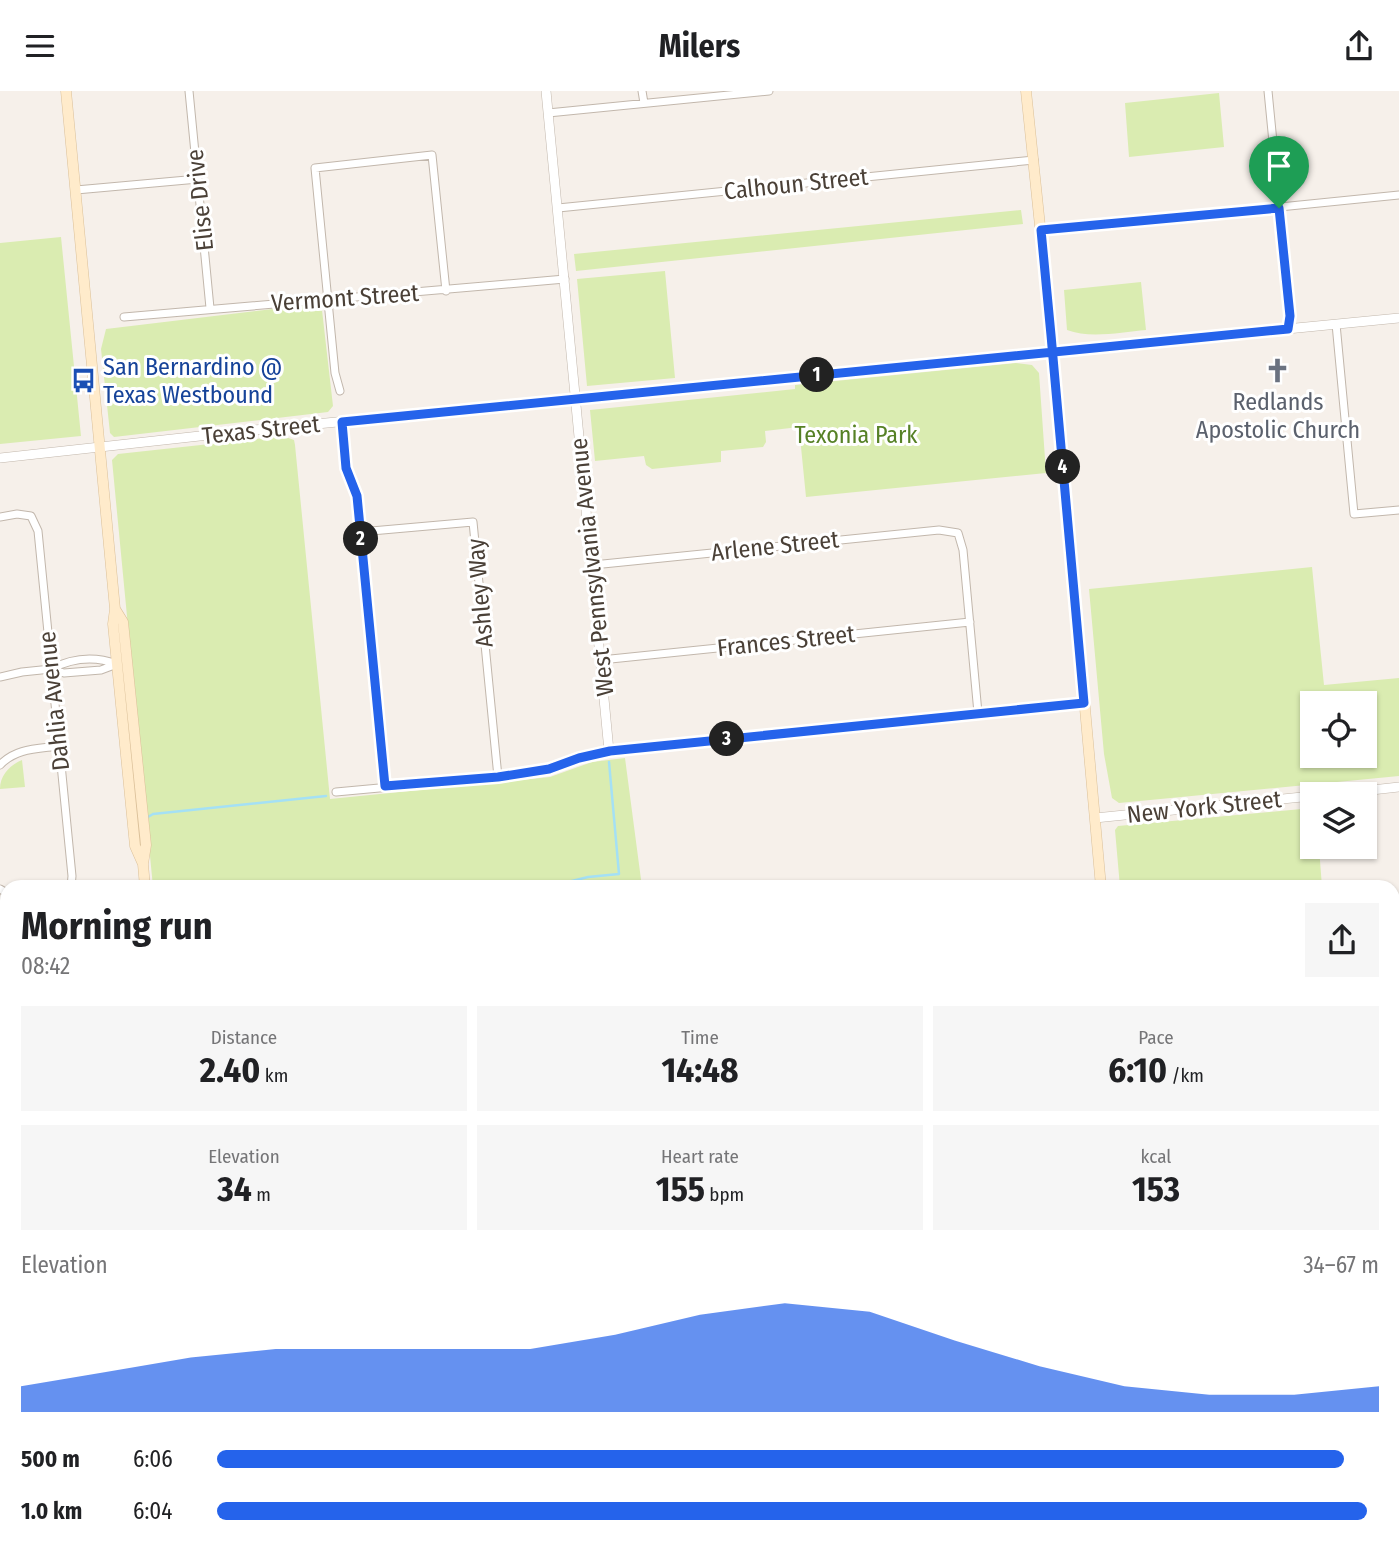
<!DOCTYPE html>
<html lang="en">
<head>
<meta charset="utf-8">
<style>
	:root { --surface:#fff; --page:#f6f6f6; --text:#202124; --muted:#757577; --accent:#2563eb }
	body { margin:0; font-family:"Fira Sans Condensed",sans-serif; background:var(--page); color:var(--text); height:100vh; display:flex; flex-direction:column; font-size:26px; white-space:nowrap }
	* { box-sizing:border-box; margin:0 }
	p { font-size:23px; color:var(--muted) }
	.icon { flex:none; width:38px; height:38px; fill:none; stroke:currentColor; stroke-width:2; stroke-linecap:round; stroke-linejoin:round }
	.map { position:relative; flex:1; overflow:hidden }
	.panel { position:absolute; left:0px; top:789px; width:1400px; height:674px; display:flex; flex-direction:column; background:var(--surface); border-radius:21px 21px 0 0; box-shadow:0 2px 5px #0004 }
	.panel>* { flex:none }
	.controls { position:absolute; left:1300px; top:600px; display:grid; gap:14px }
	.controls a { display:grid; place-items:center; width:77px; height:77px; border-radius:0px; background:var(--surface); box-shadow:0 2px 5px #0004; font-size:35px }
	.pin { position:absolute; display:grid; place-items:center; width:60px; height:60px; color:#fff; margin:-72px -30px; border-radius:50% 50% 50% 0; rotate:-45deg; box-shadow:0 0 7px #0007 }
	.pin .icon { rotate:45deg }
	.km { position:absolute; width:35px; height:35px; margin:-18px; border-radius:50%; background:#222; color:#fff; font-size:19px; line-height:35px; text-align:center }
	.round { display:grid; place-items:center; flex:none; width:74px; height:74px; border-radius:0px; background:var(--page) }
	.head { display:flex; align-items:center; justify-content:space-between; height:119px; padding:0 21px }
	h1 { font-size:38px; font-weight:700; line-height:52px }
	.stats { display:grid; grid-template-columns:repeat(3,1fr); gap:10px; height:119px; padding:7px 21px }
	.stats div { display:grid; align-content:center; border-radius:0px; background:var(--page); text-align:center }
	.stats b { font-size:35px; font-weight:700 }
	.stats small { font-size:19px; font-weight:400 }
	.stats p { font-size:19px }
	.chart { height:196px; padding:14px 21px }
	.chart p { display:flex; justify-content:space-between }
	.chart svg { width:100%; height:126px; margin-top:7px; fill:var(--accent); opacity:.7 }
	ul { padding:0 21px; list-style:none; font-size:23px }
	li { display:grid; grid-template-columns:112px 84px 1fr; align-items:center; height:52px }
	li i { height:18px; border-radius:9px; background:var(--accent) }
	header { display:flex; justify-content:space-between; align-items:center; height:91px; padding:0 21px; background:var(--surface); font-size:32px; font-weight:700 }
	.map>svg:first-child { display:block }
	.green { fill:#daecb1; fill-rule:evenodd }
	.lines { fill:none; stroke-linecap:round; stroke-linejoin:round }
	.stream { stroke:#a4e0f5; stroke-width:2.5 }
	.minor-casing { stroke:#c2b7ac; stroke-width:9 }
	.tertiary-casing { stroke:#c2b7ac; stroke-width:10 }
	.secondary-casing { stroke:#dbc099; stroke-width:11 }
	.primary-casing { stroke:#ebae62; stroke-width:12 }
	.motorway-casing { stroke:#e78a33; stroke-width:14 }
	.minor { stroke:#fff; stroke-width:7 }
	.tertiary { stroke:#fff; stroke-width:9 }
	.secondary { stroke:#ffebcb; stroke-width:10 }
	.primary { stroke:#ffd39a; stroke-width:10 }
	.motorway { stroke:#ffb86c; stroke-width:12 }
	.motorway-bridge-casing { stroke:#e78a33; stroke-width:14; stroke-linecap:butt }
	.motorway-bridge { stroke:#ffb86c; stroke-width:12 }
	.route-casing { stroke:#fff; stroke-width:14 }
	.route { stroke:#2563eb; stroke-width:9 }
	.labels { text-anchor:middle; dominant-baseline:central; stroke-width:6; stroke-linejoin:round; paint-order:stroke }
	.street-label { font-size:24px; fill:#4a4037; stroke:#fff }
	.transit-label { font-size:24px; fill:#164399; stroke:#fff; text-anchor:start }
	.worship-label { font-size:24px; fill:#5b616d; stroke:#fff }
	.park-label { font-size:24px; fill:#568126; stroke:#fff }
</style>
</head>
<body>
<header><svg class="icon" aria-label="menu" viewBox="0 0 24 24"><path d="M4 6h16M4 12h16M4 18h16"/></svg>Milers<svg class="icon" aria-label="share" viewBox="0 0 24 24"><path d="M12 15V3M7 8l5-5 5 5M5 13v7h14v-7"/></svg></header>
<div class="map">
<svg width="1399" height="1462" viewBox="0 0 1399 1462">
	<rect width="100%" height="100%" fill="#f6f0ea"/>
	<path class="green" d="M1219 2 1224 56 1129 66 1125 12Z
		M1021 119 1023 133 576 180 574 163Z
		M61 146 81 345 0 353V152Z
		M665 180 675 287 587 295 577 188Z
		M1141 191 1146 239C1122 241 1090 248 1067 239L1064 199Z
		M314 213 322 219 333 315 328 321 114 346 110 342 101 258 106 238Z
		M1016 272 1032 274 1039 282 1046 382 806 406 799 336 765 340 766 351 763 356 721 360V371L652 378 646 374 644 365 595 370 590 319 795 298V294Z
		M283 345 294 349 295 354 330 708 550 686 592 671 625 667 642 796H153L112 369 118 363Z
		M1312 476 1324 594 1399 587V685L1119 712 1112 707 1104 663 1089 498ZM1312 612H1365V665H1312Z
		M22 669 25 696 0 698C0 684 10 674 22 669Z
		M1312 717V756H1319L1322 796H1120L1115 739 1118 735Z
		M0 850H7V1059L0 1060Z
		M7 1089V1240L0 1242V1090Z"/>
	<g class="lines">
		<path class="stream" d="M148 726 153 723 326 705
			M548 796 588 786 619 783 609 671
			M1393 1150 1399 1147"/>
		<defs>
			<path id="minor" d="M189 0 210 217
				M642 0 644 12
				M1268 0 1290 225 1288 238
				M548 22 769 0
				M76 99 198 88
				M558 117 1034 69
				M1040 140 1399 104
				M124 226 565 188
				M1336 233 1354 423 1399 419
				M340 300 335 282 315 77 432 64 446 200
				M342 331 346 377 357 405 385 695
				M0 426 17 423 31 425 38 440 72 785 71 796
				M360 441 473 431 498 686
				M593 474 939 439 958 442 963 459 978 622
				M601 569 970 531
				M51 578C72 567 95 565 117 573
				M0 586 22 581 51 578 64 582 101 579 117 573
				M0 674C16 657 37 658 59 655
				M336 701 498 686 549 678 579 667 609 660 1084 612
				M0 798 7 802
				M0 1075H7"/>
			<path id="tertiary" d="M546 0 609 660
				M0 367 245 340 1399 227
				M1327 704 1399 696
				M1095 727 1312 705
				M384 1462 416 1456"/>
			<path id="secondary" d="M66 0 115 518 113 533 135 755 143 773
				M1026 0 1053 260 1101 796
				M115 518 123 531 146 754 143 773 145 796
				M1159 1456V1462"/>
			<path id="primary" d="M206 1456V1462"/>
			<path id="motorway" d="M1393 1265H1399
				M0 1286 7 1281
				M1393 1357H1399
				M0 1403 7 1402
				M1393 1419 1399 1422
				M0 1437H7
				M34 1462 43 1456"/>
		</defs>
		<use href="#minor" class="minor-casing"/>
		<use href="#tertiary" class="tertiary-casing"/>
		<use href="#secondary" class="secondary-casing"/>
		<use href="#primary" class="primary-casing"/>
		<use href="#motorway" class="motorway-casing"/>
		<use href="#minor" class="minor"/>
		<use href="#tertiary" class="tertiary"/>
		<use href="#secondary" class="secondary"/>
		<use href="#primary" class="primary"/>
		<use href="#motorway" class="motorway"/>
		<defs>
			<path id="motorway-bridge" d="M1393 1195 1399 1193"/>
		</defs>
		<use href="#motorway-bridge" class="motorway-bridge-casing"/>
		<use href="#motorway-bridge" class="motorway-bridge"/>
	</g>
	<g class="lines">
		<defs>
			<path id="route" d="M1279 117 1290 225 1288 238 342 331 346 377 357 405 385 695 498 686 549 678 579 667 610 660 1084 612C1074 501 1064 390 1054 278L1051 244 1041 139 1279 117"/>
		</defs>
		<use href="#route" class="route-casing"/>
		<use href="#route" class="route"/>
	</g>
	<defs>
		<symbol id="church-bare" viewBox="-9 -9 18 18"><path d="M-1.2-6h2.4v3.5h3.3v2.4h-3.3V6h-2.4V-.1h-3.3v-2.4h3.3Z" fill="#6b7280" stroke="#fff" stroke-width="2.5" paint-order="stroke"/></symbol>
		<symbol id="bus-bare" viewBox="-9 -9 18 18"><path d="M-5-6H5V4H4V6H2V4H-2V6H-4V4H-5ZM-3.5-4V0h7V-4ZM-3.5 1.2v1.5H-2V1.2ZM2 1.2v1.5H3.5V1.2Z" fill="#1a4fb4" stroke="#fff" stroke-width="2.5" paint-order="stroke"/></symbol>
	</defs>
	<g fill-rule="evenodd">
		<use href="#church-bare" x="1260" y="262" width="35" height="35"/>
		<use href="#bus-bare" x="66" y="272" width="35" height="35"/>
	</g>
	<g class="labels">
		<g class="street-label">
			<text transform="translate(796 93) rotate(-6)">Calhoun Street</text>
			<text transform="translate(200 109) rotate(-96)">Elise Drive</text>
			<text transform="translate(345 207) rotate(-4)">Vermont Street</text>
			<text transform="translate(261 339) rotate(-6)">Texas Street</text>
			<text transform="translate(775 455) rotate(-6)">Arlene Street</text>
			<text transform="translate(592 476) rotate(-96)">West Pennsylvania Avenue</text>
			<text transform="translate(480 502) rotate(-95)">Ashley Way</text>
			<text transform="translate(786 550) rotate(-6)">Frances Street</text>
			<text transform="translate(54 610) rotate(-96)">Dahlia Avenue</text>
			<text transform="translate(1204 716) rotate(-6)">New York Street</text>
		</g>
		<g class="transit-label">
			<text x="103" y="276">San Bernardino @<tspan x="103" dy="28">Texas Westbound</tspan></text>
		</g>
		<g class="worship-label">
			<text x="1278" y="311">Redlands<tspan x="1278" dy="28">Apostolic Church</tspan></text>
		</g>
		<g class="park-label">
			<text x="856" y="344">Texonia Park</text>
		</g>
	</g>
</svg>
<div class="controls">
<a><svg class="icon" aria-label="locate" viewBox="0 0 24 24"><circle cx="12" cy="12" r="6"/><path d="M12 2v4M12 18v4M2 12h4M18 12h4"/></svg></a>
<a><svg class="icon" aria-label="layers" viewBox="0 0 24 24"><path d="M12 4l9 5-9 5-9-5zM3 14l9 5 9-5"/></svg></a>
</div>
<div class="pin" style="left:1279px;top:117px;background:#1e9e55"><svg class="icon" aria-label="arrive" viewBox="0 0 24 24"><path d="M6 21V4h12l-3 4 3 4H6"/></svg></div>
<b class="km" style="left:817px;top:284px">1</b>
<b class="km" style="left:361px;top:448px">2</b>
<b class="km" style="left:727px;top:648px">3</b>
<b class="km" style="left:1063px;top:376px">4</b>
<section class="panel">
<div class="head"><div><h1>Morning run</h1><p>08:42</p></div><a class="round"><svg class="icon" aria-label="share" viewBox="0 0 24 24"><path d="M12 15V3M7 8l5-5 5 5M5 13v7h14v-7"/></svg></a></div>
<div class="stats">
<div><p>Distance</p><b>2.40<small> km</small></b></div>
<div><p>Time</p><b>14:48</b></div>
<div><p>Pace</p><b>6:10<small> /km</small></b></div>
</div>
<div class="stats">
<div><p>Elevation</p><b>34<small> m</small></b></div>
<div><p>Heart rate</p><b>155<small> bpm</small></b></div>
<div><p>kcal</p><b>153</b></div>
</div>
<div class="chart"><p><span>Elevation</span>34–67 m</p>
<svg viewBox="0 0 160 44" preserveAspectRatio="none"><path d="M0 44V35L10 30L20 25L30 22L40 22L50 22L60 22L70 17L80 10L90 6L100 9L110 19L120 28L130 35L140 38L150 38L160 35V44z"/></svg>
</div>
<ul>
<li><b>500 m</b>6:06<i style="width:97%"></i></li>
<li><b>1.0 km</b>6:04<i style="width:99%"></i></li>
</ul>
</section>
</div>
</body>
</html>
